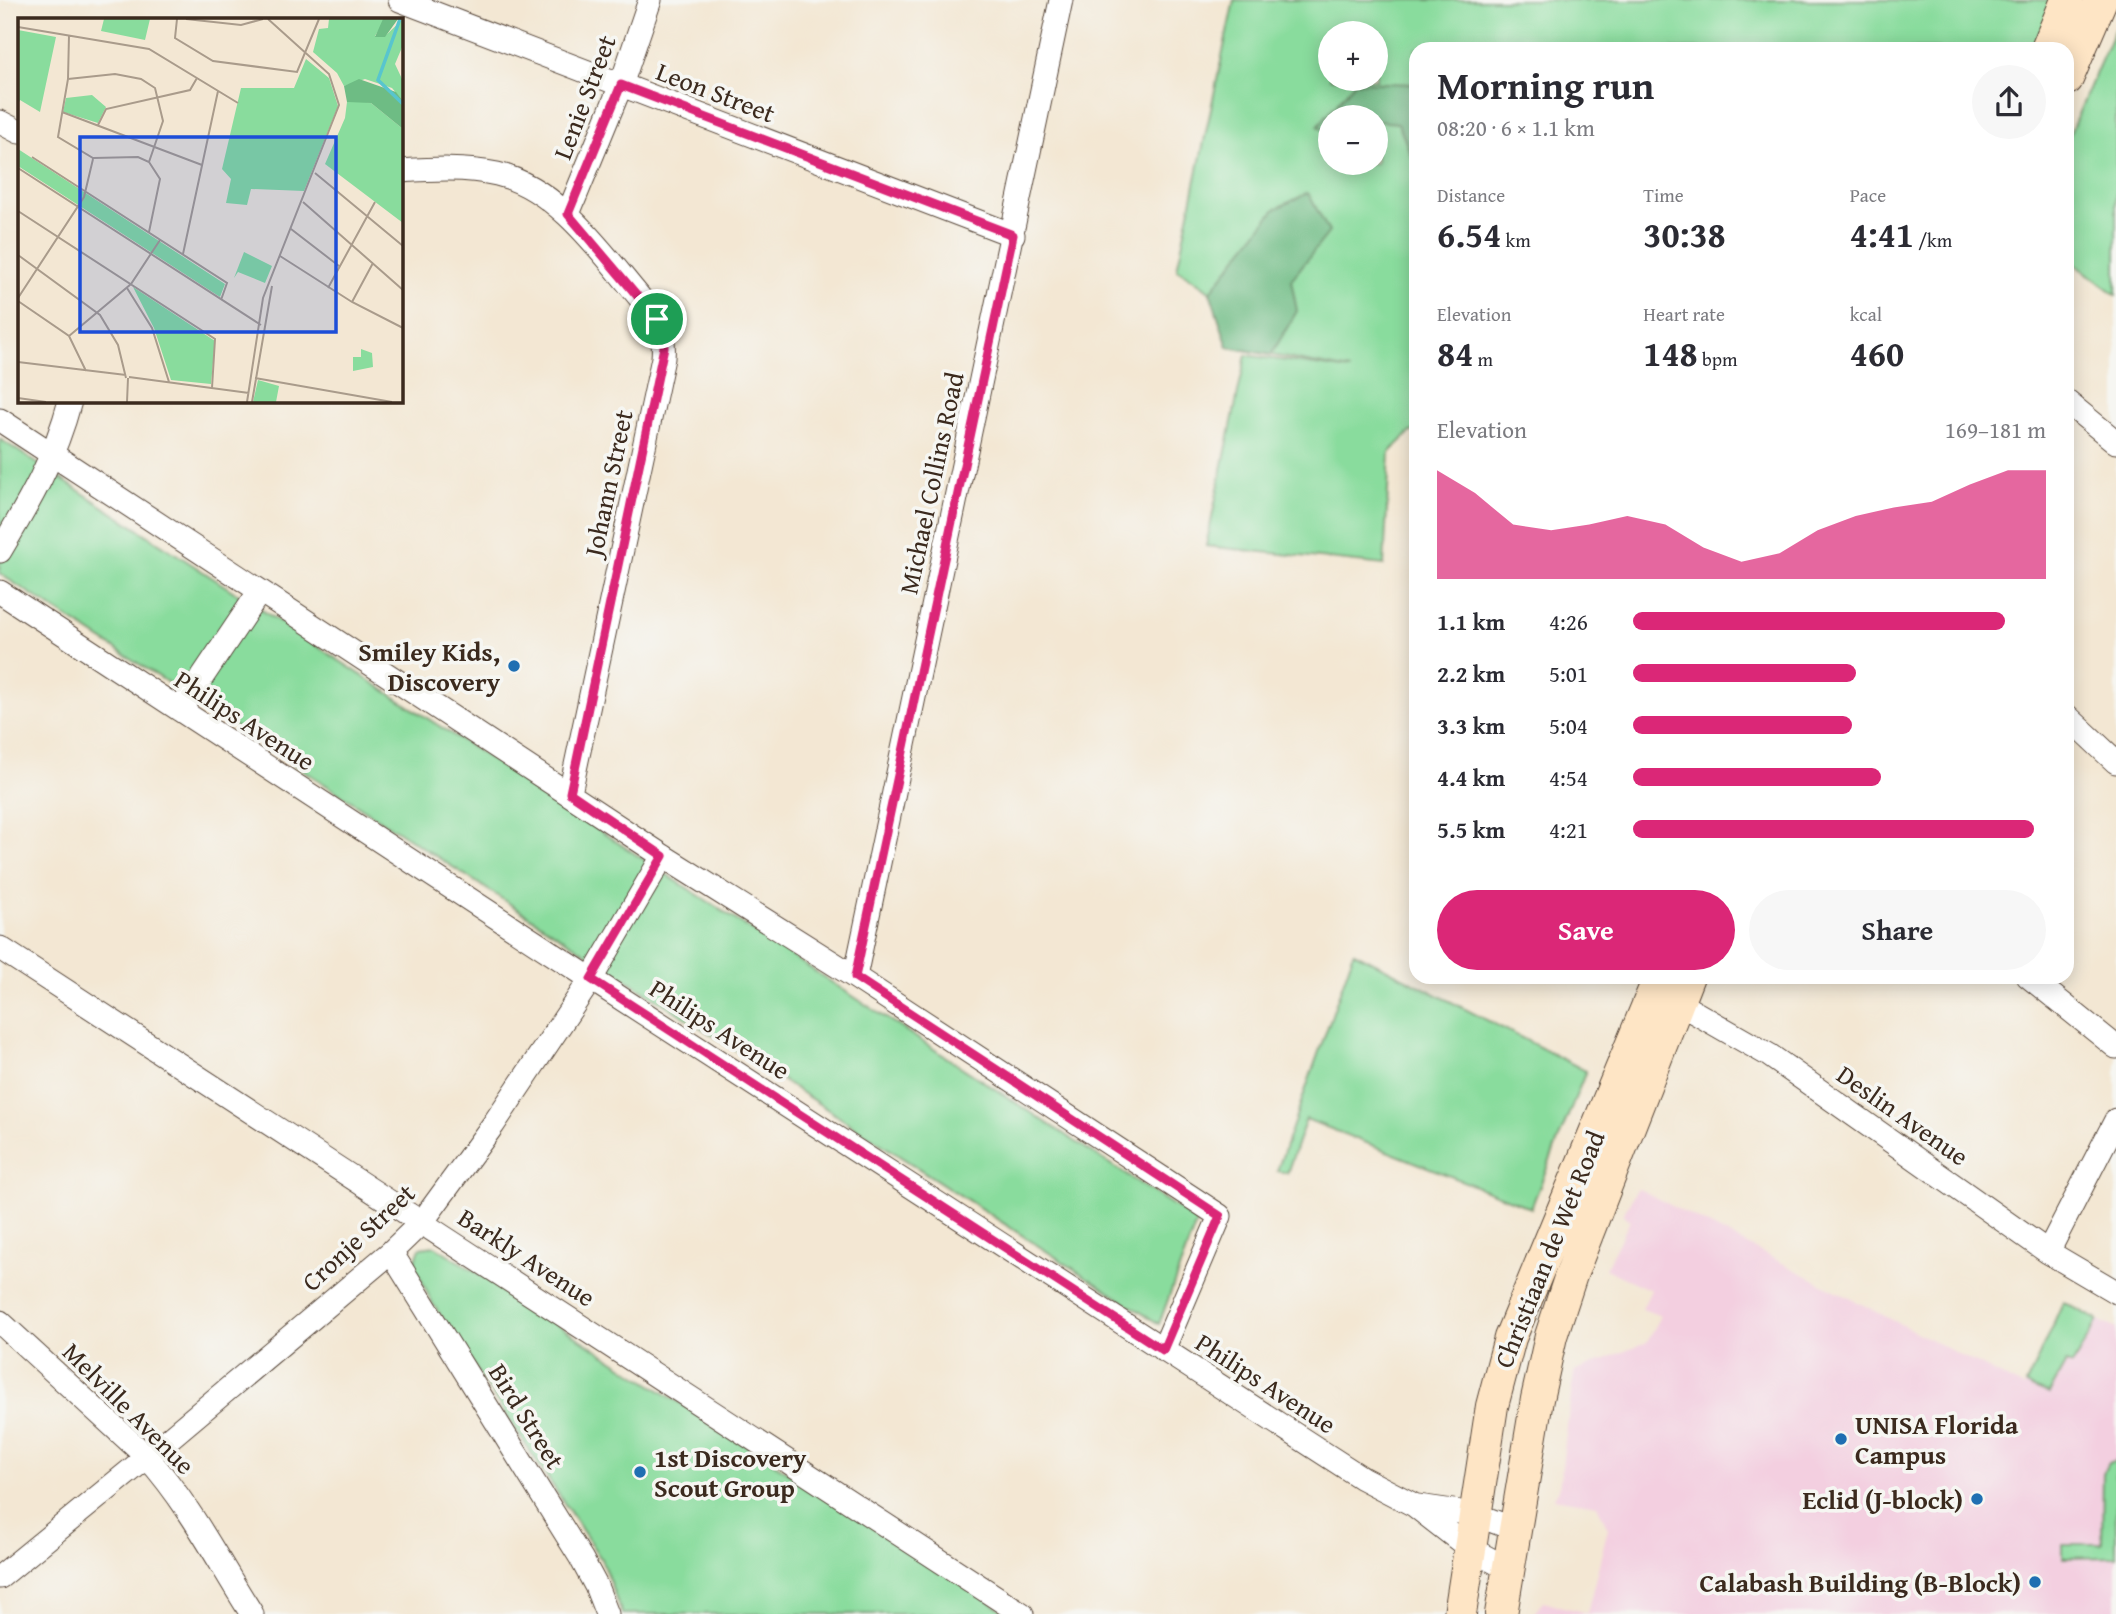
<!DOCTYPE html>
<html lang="en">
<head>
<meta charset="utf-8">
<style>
	:root { --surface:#fff; --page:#f7f7f7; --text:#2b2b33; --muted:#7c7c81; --accent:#db2777 }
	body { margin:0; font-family:"Gentium Book Plus",serif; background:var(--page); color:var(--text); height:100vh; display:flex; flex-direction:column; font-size:26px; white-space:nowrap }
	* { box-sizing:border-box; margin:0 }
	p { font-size:23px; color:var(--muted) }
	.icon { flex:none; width:38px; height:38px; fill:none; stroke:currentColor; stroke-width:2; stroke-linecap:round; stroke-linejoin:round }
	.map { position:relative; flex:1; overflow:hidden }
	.panel { position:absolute; left:1409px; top:42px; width:665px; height:942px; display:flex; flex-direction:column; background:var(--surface); border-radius:21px; box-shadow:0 4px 18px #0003 }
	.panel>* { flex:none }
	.fabs { position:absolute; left:1318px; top:21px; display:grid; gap:14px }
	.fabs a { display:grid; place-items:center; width:70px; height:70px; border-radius:50%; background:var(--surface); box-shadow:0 4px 18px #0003; font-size:35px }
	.pin { position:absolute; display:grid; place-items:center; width:60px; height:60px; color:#fff; margin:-30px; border:4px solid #fff; border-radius:50%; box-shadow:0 2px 7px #0007 }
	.round { display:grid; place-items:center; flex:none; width:74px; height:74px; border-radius:37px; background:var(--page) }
	.headline { display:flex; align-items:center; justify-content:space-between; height:119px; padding:0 28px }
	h1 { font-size:38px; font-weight:600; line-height:52px }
	.metrics { display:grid; grid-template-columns:repeat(3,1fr); gap:10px; height:119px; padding:7px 28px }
	.metrics div { display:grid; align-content:center }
	.metrics b { font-size:35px; font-weight:600 }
	.metrics small { font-size:19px; font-weight:400 }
	.metrics p { font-size:19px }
	.chart { height:196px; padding:14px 28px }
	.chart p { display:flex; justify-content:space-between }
	.chart svg { width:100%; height:126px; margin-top:7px; fill:var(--accent); opacity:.7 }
	.cta { display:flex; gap:14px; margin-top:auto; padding:14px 28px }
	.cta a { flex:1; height:80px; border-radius:42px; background:var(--accent); color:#fff; font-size:28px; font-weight:600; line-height:80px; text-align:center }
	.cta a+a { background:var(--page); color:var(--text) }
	ul { padding:0 28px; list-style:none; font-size:23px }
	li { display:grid; grid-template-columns:112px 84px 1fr; align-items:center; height:52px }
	li i { height:18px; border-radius:9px; background:var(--accent) }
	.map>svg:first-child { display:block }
	.built { fill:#f3cfe0 }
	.green { fill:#89dc9d; stroke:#62835e; stroke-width:2; fill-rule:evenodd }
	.forest { fill:#6ebc84; stroke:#547351; stroke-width:2 }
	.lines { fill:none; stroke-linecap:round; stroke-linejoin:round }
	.minor-casing { stroke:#574639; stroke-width:25 }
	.secondary-casing { stroke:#574639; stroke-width:34 }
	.minor { stroke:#fff; stroke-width:23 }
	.secondary { stroke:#fee5c5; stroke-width:32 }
	.route-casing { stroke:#fff; stroke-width:14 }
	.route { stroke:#db2777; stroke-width:9 }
	.poi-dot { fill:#1f6fb2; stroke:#f6f6f2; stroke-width:2.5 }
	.labels { text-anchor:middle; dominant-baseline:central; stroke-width:7; stroke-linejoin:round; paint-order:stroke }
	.street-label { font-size:26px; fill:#3b2a1e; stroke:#f6f6f2 }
	.poi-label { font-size:26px; font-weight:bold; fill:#3b2a1e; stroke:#f6f6f2; text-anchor:end }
	.inset-river { fill:none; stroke:#58c5ce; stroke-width:3.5 }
	.inset-road { fill:none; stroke:#a99b8b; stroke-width:2 }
	.view { fill:#1d4ed8; fill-opacity:0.15; stroke:#1d4ed8; stroke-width:3.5 }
	.inset-edge { fill:none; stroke:#3b2a1e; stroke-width:3.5 }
</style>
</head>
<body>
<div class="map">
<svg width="2116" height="1614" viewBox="0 0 2116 1614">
	<rect width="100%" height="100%" fill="#f6f6f2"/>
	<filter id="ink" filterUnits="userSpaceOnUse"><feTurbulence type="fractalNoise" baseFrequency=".0143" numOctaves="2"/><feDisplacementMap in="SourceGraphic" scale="14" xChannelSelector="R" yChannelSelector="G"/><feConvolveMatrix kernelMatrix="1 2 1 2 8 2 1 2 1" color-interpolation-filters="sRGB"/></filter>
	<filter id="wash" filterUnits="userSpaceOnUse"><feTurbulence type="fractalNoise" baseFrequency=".00686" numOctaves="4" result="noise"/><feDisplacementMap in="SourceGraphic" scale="28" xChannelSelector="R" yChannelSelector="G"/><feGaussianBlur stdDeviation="1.57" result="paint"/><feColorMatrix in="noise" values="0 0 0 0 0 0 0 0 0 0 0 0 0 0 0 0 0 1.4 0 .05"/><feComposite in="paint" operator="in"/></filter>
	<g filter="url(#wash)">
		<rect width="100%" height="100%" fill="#f3e7d3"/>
		<path class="built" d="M1637 1188 2024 1388 2063 1302 2116 1329V1614H1533L1543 1602 1587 1613 1608 1528 1597 1505 1553 1498 1559 1489 1574 1372 1647 1342 1661 1316 1642 1309 1651 1290 1605 1269 1630 1221 1623 1215Z"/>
		<path class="green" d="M1234 0H2059L2037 49H1416V432L1412 431 1390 452 1384 565 1206 546 1246 355 1350 370 1228 347C1229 300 1215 293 1177 269ZM1330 33H1376V79H1330ZM1330 117H1376V163H1330Z
			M2116 26V295L2067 258V140Z
			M0 439 1197 1221 1159 1324 0 574Z
			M1354 952 1586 1071 1531 1208 1306 1119 1287 1173 1277 1171Z
			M435 1246 1009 1614H622L601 1559 431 1301 414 1264 420 1248Z
			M2063 1302 2098 1320 2072 1365 2066 1363 2049 1394 2026 1385Z
			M2116 1460V1557L2063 1558V1544H2102L2103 1473 2108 1463Z"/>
		<path class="forest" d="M1355 82 1416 84V155L1412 157 1398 123 1376 121V117H1330V134L1318 126Z
			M1308 193 1329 232 1291 280 1297 311 1271 355 1228 347 1210 292 1275 209Z"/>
	</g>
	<g filter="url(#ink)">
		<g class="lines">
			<defs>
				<path id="minor" d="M400 0 1013 235
					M0 122 19 132
					M401 171C432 169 465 167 497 174 560 188 607 260 647 306 660 322 665 336 663 358L570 793
					M568 214 621 85 650 0
					M2067 402 2116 442
					M0 420 663 856 855 977 1220 1216 1163 1350
					M0 551C30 501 55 458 70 401
					M0 592 591 979 1362 1478 1414 1505 1469 1548 1508 1569
					M180 710 260 591
					M2067 716 2116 762
					M0 948 1022 1614
					M2028 976 2116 1047
					M855 977 1061 0
					M1666 996 1769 1055 2048 1252 2116 1292
					M391 1252 581 1558 596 1586 607 1614
					M2048 1252 2116 1120
					M0 1322 147 1457C190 1505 218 1561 252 1614
					M1418 1506 1474 1514 1514 1529
					M0 1577 147 1457 391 1252 422 1222 493 1125 591 979 663 856"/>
				<path id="secondary" d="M2047 49 2067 0
					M2067 79 2101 0
					M1460 1614 1492 1406 1510 1338 1660 976
					M1501 1614 1537 1399 1551 1336 1571 1275 1688 976"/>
			</defs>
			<use href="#minor" class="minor-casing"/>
			<use href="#secondary" class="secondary-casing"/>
			<use href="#minor" class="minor"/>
			<use href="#secondary" class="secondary"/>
		</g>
	</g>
	<g class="lines" filter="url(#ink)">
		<defs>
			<path id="route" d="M621 85 1013 235 855 977 1220 1216 1163 1350 591 979 663 856 570 793 664 347 663 335 657 319 568 214Z"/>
		</defs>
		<use href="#route" class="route-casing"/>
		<use href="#route" class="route"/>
	</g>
	<g class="poi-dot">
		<circle cx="514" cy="666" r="7"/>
		<circle cx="1841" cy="1439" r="7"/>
		<circle cx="640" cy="1472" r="7"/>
		<circle cx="1977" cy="1499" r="7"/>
		<circle cx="2035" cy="1582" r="7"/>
	</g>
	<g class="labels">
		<g class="street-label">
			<text transform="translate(716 92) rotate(21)">Leon Street</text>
			<text transform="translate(584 97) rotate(-69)">Lenie Street</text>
			<text transform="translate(608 483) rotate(-78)">Johann Street</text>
			<text transform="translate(931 483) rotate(-78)">Michael Collins Road</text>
			<text transform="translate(245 720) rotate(33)">Philips Avenue</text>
			<text transform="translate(720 1029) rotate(33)">Philips Avenue</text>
			<text transform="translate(1903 1115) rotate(35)">Deslin Avenue</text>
			<text transform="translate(358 1237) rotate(-43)">Cronje Street</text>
			<text transform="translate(1549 1249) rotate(-68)">Christiaan de Wet Road</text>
			<text transform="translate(527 1257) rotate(33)">Barkly Avenue</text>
			<text transform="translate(1266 1383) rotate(33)">Philips Avenue</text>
			<text transform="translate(129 1408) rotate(45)">Melville Avenue</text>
			<text transform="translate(527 1416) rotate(58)">Bird Street</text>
		</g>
		<g class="poi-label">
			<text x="500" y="651">Smiley Kids,<tspan x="500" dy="30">Discovery</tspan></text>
			<text x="1855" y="1424" text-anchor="start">UNISA Florida<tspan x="1855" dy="30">Campus</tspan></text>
			<text x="654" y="1457" text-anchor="start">1st Discovery<tspan x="654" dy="30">Scout Group</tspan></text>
			<text x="1963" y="1499">Eclid (J-block)</text>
			<text x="2021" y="1582">Calabash Building (B-Block)</text>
		</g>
	</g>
	<g transform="translate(18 18)">
		<rect width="385" height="385" fill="#f3e7d3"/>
		<path d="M86 1H132L127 22 83 13ZM311 1H368L357 18 366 19 385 1V27L377 46 385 63V83L374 70 347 61 326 68 319 55 295 34 301 11 310 10ZM0 12 38 19 22 94 2 82 0 87ZM288 41 311 60 320 88 286 173 233 171 229 187 208 185 213 161 204 151 223 70H276ZM74 77 88 89 80 105 45 94 48 80ZM343 83 353 85 385 111V205L307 146 327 100 329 84ZM0 131 207 266 202 279 0 148ZM226 234 254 248 247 265 220 254 216 260ZM115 269 197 323 193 366 153 362 136 310ZM343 331 354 335 355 349 335 353V339H343ZM240 362 261 368 258 384H235Z" fill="#89dc9d"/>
		<path d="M365 1H380L367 19H357ZM341 61 378 74 385 83V111L353 85 329 84 326 68Z" fill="#6ebc84"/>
		<path class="inset-river" d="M382 1 360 62 385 86"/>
		<path class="inset-road" d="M159 1 157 20 195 43 279 54 301 1M168 1 223 7 245 1M0 9 131 31 220 85M51 17 50 61 40 119 75 140 120 139 131 144 142 161 131 214M50 61 97 56 123 61 137 70 145 103 131 144M44 94 184 147M80 107 88 91 172 72 179 60M14 139 209 265 203 282M0 150 243 307M297 155 385 228M285 184 385 272M0 193 197 321 194 370M273 211 321 248M165 236 200 73M0 237 82 297 100 327 108 360M262 238 334 284 385 310M109 270 134 310 151 364M310 270 357 184M0 280 66 179 75 141M0 283 51 318 68 353M334 284 355 245M51 318 113 266 142 222M0 344 108 357M111 359 231 375M237 360 374 384M0 380 28 384M109 384 110 360M229 384 245 280 321 87 311 56 250 1M234 384 254 268"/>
		<path class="view" d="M62 119H318V314H62Z"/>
		<rect width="385" height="385" class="inset-edge"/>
	</g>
</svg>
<div class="fabs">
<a>+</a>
<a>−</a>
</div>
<div class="pin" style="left:657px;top:319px;background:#1e9e55"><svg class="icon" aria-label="arrive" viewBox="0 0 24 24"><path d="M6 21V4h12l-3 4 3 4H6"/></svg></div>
<section class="panel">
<div class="headline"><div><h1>Morning run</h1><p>08:20 · 6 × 1.1 km</p></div><a class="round"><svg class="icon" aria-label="share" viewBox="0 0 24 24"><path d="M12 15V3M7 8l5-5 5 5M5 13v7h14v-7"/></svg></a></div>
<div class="metrics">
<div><p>Distance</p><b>6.54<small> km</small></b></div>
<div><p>Time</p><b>30:38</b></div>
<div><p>Pace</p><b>4:41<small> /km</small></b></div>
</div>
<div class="metrics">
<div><p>Elevation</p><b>84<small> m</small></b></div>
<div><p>Heart rate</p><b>148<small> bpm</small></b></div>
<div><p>kcal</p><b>460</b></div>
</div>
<div class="chart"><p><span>Elevation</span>169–181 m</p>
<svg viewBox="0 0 160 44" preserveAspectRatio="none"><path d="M0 44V6L10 14L20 25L30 27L40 25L50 22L60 25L70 33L80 38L90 35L100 27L110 22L120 19L130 17L140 11L150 6L160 6V44z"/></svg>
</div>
<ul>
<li><b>1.1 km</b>4:26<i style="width:90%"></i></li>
<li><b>2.2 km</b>5:01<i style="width:54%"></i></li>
<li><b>3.3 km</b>5:04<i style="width:53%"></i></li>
<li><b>4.4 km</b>4:54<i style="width:60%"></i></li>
<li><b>5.5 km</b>4:21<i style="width:97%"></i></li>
</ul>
<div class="cta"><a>Save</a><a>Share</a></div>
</section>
</div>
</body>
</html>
